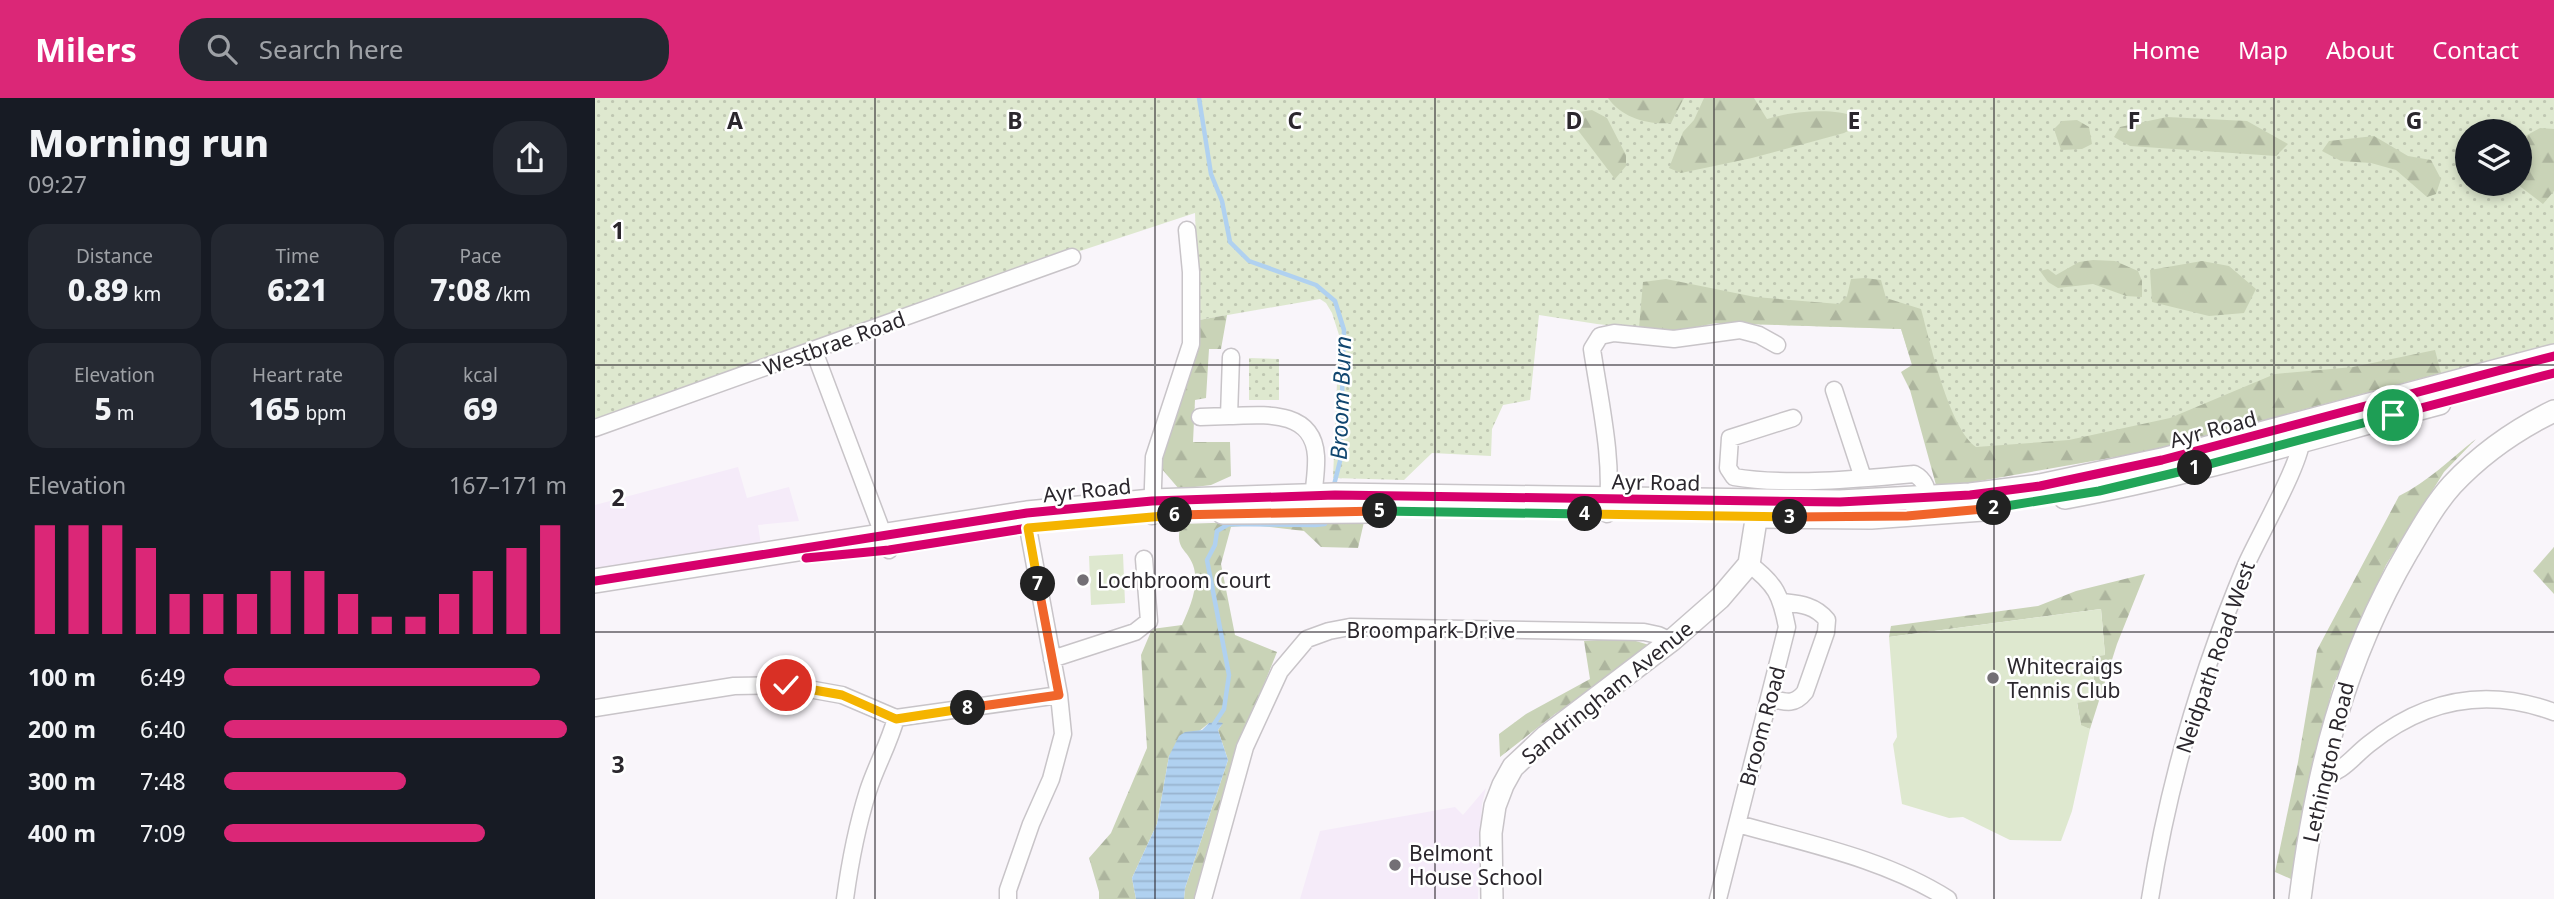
<!DOCTYPE html>
<html lang="en">
<head>
<meta charset="utf-8">
<style>
	:root { --surface:#171b24; --page:#242831; --text:#f1f3f6; --muted:#9ea1a6; --accent:#db2777 }
	body { margin:0; font-family:"Noto Sans",sans-serif; background:var(--page); color:var(--text); height:100vh; display:flex; flex-direction:column; font-size:26px; white-space:nowrap }
	* { box-sizing:border-box; margin:0 }
	p { font-size:23px; color:var(--muted) }
	.icon { flex:none; width:38px; height:38px; fill:none; stroke:currentColor; stroke-width:2; stroke-linecap:round; stroke-linejoin:round }
	.map { position:relative; flex:1; overflow:hidden }
	.drawer { display:flex; flex-direction:column; background:var(--surface); width:595px }
	.drawer>* { flex:none }
	.tools { position:absolute; left:1860px; top:21px; display:grid; gap:14px }
	.tools a { display:grid; place-items:center; width:77px; height:77px; border-radius:50%; background:var(--surface); box-shadow:0 4px 10px #0003; font-size:35px }
	.pin { position:absolute; display:grid; place-items:center; width:60px; height:60px; color:#fff; margin:-30px; border:4px solid #fff; border-radius:50%; box-shadow:0 2px 7px #0007 }
	.km { position:absolute; width:35px; height:35px; margin:-18px; border-radius:50%; background:#222; color:#fff; font-size:19px; line-height:35px; text-align:center }
	.round { display:grid; place-items:center; flex:none; width:74px; height:74px; border-radius:28px; background:var(--page) }
	.head { display:flex; align-items:center; justify-content:space-between; height:119px; padding:0 28px }
	h1 { font-size:38px; font-weight:800; line-height:52px }
	.stats { display:grid; grid-template-columns:repeat(3,1fr); gap:10px; height:119px; padding:7px 28px }
	.stats div { display:grid; align-content:center; border-radius:18px; background:var(--page); text-align:center }
	.stats b { font-size:30px; font-weight:800 }
	.stats small { font-size:19px; font-weight:400 }
	.stats p { font-size:19px }
	.chart { height:196px; padding:14px 28px }
	.chart p { display:flex; justify-content:space-between }
	.chart svg { width:100%; height:126px; margin-top:7px; stroke:var(--accent); stroke-width:6 }
	ul { padding:0 28px; list-style:none; font-size:23px }
	li { display:grid; grid-template-columns:112px 84px 1fr; align-items:center; height:52px }
	li i { height:18px; border-radius:9px; background:var(--accent) }
	header { display:flex; align-items:center; gap:42px; box-sizing:border-box; height:98px; padding:0 35px; background:var(--accent); color:#fff }
	header strong { font-size:33px }
	nav { display:flex; gap:38px; margin-inline-start:auto; font-size:24px }
	.search { width:490px; height:63px; background:var(--page); display:flex; align-items:center; gap:18px; box-sizing:border-box; padding:0 24px; border-radius:28px; color:var(--muted); font-size:26px }
	main { display:flex; flex:1; min-height:0 }
	.map>svg:first-child { display:block }
	.built { fill:#f5ebf9 }
	.grass { fill:url(#grass-dots); fill-rule:evenodd }
	.forest { fill:url(#forest-firs) }
	.garden { fill:#dee8cf }
	.water { fill:url(#water-rules) }
	.lines { fill:none; stroke-linecap:round; stroke-linejoin:round }
	.stream { stroke:#b0d1f0; stroke-width:4.5 }
	.street-casing { stroke:#c8c4c8; stroke-width:19 }
	.secondary-casing { stroke:#c8c4c8; stroke-width:24 }
	.primary-casing { stroke:#c8c4c8; stroke-width:26 }
	.street { stroke:#fefefe; stroke-width:16 }
	.secondary { stroke:#fefefe; stroke-width:21 }
	.primary { stroke:#fefefe; stroke-width:23 }
	.cycleway-casing { stroke:#fff; stroke-width:13 }
	.cycleway { stroke:#d6006c; stroke-width:9 }
	.split-1-casing { stroke:#fff; stroke-width:14 }
	.split-2-casing { stroke:#fff; stroke-width:14 }
	.split-3-casing { stroke:#fff; stroke-width:14 }
	.split-4-casing { stroke:#fff; stroke-width:14 }
	.split-5-casing { stroke:#fff; stroke-width:14 }
	.split-6-casing { stroke:#fff; stroke-width:14 }
	.split-7-casing { stroke:#fff; stroke-width:14 }
	.split-8-casing { stroke:#fff; stroke-width:14 }
	.split-9-casing { stroke:#fff; stroke-width:14 }
	.split-1 { stroke:#22a559; stroke-width:9 }
	.split-2 { stroke:#22a559; stroke-width:9 }
	.split-3 { stroke:#f0652b; stroke-width:9 }
	.split-4 { stroke:#f5b400; stroke-width:9 }
	.split-5 { stroke:#22a559; stroke-width:9 }
	.split-6 { stroke:#f0652b; stroke-width:9 }
	.split-7 { stroke:#f5b400; stroke-width:9 }
	.split-8 { stroke:#f0652b; stroke-width:9 }
	.split-9 { stroke:#f5b400; stroke-width:9 }
	.grid { fill:none; stroke:#2b272d; stroke-width:2; stroke-opacity:0.55 }
	.poi-dot { fill:#736f75; stroke:#fff; stroke-width:2.5 }
	.labels { text-anchor:middle; dominant-baseline:central; stroke-width:5; stroke-linejoin:round; paint-order:stroke }
	.street-label { font-size:21px; fill:#2b272d; stroke:#fff }
	.poi-label { font-size:21px; fill:#2b272d; stroke:#fff; text-anchor:start }
	.water-label { font-size:23px; font-style:italic; fill:#10466f; stroke:#fff }
	.grid-label { font-size:23px; text-anchor:middle; font-weight:bold; fill:#2b272d; stroke:#fff; stroke-width:5; stroke-linejoin:round; paint-order:stroke }
</style>
</head>
<body>
<header>
<strong>Milers</strong>
<div class="search"><svg class="icon" aria-label="search" viewBox="0 0 24 24"><circle cx="10" cy="10" r="6"/><path d="M15 15l6 6"/></svg>Search here</div>
<nav><a>Home</a><a>Map</a><a>About</a><a>Contact</a></nav>
</header>
<main>
<section class="drawer">
<div class="head"><div><h1>Morning run</h1><p>09:27</p></div><a class="round"><svg class="icon" aria-label="share" viewBox="0 0 24 24"><path d="M12 15V3M7 8l5-5 5 5M5 13v7h14v-7"/></svg></a></div>
<div class="stats">
<div><p>Distance</p><b>0.89<small> km</small></b></div>
<div><p>Time</p><b>6:21</b></div>
<div><p>Pace</p><b>7:08<small> /km</small></b></div>
</div>
<div class="stats">
<div><p>Elevation</p><b>5<small> m</small></b></div>
<div><p>Heart rate</p><b>165<small> bpm</small></b></div>
<div><p>kcal</p><b>69</b></div>
</div>
<div class="chart"><p><span>Elevation</span>167–171 m</p>
<svg viewBox="0 0 160 44" preserveAspectRatio="none"><path d="M5 44V6M15 44V6M25 44V6M35 44V14M45 44V30M55 44V30M65 44V30M75 44V22M85 44V22M95 44V30M105 44V38M115 44V38M125 44V30M135 44V22M145 44V14M155 44V6"/></svg>
</div>
<ul>
<li><b>100 m</b>6:49<i style="width:92%"></i></li>
<li><b>200 m</b>6:40<i style="width:100%"></i></li>
<li><b>300 m</b>7:48<i style="width:53%"></i></li>
<li><b>400 m</b>7:09<i style="width:76%"></i></li>
</ul>
</section>
<div class="map">
<svg width="1959" height="801" viewBox="0 0 1959 801">
	<defs>
		<pattern id="grass-dots" width="8" height="8" patternUnits="userSpaceOnUse" patternTransform="scale(1.75)"><rect width="8" height="8" fill="#dee8cf"/><path d="M2 2h.1M6 6h.1" fill="none" stroke="#bfc7b2" stroke-width="1.8" stroke-linecap="round"/></pattern>
		<pattern id="forest-firs" width="22" height="20" patternUnits="userSpaceOnUse" patternTransform="scale(1.75)"><rect width="22" height="20" fill="#c9d3b7"/><path d="M5 1l3.5 6h-7zM16 11l3.5 6h-7z" fill="#adb59e"/></pattern>
		<pattern id="water-rules" width="6" height="5" patternUnits="userSpaceOnUse" patternTransform="scale(1.75)"><rect width="6" height="5" fill="#b0d1f0"/><path d="M0 2.5h6" fill="none" stroke="#98b3ce"/></pattern>
	</defs>
	<rect width="100%" height="100%" fill="#f9f5fa"/>
	<path class="built" d="M143 369 152 400 194 389 204 423 163 427 166 447 0 473V407Z
		M891 690 887 706 883 801H705L725 733 860 709 868 717Z"/>
	<path class="grass" d="M0 0H1959V246L1690 315 1356 388 1306 231 1121 225 1090 232 1068 233 1002 226 944 217 935 302 908 307 897 331 896 358 837 355 809 382 738 380 744 237 737 215 731 205 725 201 604 222 600 115 470 158 0 322ZM1872 33H1925V86H1872Z
		M654 260 684 261V302H654Z"/>
	<path class="forest" d="M1013 0H1089L1076 25C1053 27 1027 20 1013 0Z
		M1109 0H1159L1172 21C1195 14 1238 9 1260 19L1259 30 1249 35 1157 60 1086 75 1074 70 1088 34 1099 22Z
		M997 12 1012 20 1031 57V68L1020 81 982 31 984 14Z
		M1572 19 1652 23 1693 46 1681 58 1535 48 1519 39 1525 29Z
		M1482 22 1494 29 1497 46 1487 51 1466 52 1459 31 1467 23Z
		M1945 30 1959 31V93L1948 106 1922 86H1925V41Z
		M1779 38 1813 58 1836 62 1846 81 1841 96 1832 99 1801 72 1776 65 1746 63 1727 53 1734 43Z
		M1498 162 1520 163 1543 173 1547 183V199L1531 198 1498 186 1463 190 1453 184 1445 173 1453 171 1461 177 1484 164Z
		M1607 163 1634 168 1661 191 1649 215 1614 218 1557 204 1555 172Z
		M1270 180 1286 182 1291 200 1326 211C1335 244 1354 330 1381 349L1474 342 1575 320 1680 276 1758 269 1840 252 1846 275 1549 354 1356 388 1341 387 1315 292 1306 274 1317 267 1306 231 1121 225 1080 233 1044 230 1048 184 1071 181 1160 199 1244 206 1252 198 1256 181Z
		M632 217 626 251H614L611 300 600 302 598 344H635L636 378 616 387 584 391 566 370 564 361 604 222Z
		M1881 341 1849 374 1791 467 1750 560 1738 588 1725 640 1696 781 1680 774 1703 664 1722 552 1804 398C1833 384 1856 360 1881 341Z
		M706 422 769 424 763 450 726 449 709 433 657 427 636 429 626 466 640 537 682 554 653 626 599 801H589L590 790 633 662 623 632 627 626 614 625 574 658 562 726 537 780 541 801H504V794L494 760 516 735 552 650 546 557 557 531 587 527C595 509 605 487 598 467 592 450 579 452 586 426Z
		M1959 449V496L1938 473Z
		M1550 476 1522 546 1495 631 1486 628 1482 604 1500 602 1497 558 1510 557 1506 511 1294 539 1296 528 1443 508 1481 493Z
		M1031 540 1054 547 1020 577 960 616 905 659 904 636 931 616 995 581 989 543Z"/>
	<path class="garden" d="M528 456 530 505 496 507 494 458Z
		M1506 511 1510 557 1497 558 1500 602 1482 605 1486 627 1495 631 1477 713 1466 743 1415 742 1368 719 1354 720 1307 706 1298 646 1302 639 1294 539Z"/>
	<path class="water" d="M623 624 628 625 623 632 633 662 590 790 589 801H541L537 780 562 726 574 658 584 638 590 634 607 632 614 625Z"/>
	<g class="lines">
		<path class="stream" d="M604 0 616 76 627 103 635 144 654 163 721 187 740 203 749 232 745 363 738 391
			M619 626 629 611 634 577 612 462 620 447 622 433 634 426 720 427 730 426 731 420"/>
		<defs>
			<path id="street" d="M219 253 294 452
				M636 259 634 318C669 317 718 311 721 358 722 374 718 391 718 407
				M1239 292 1268 380
				M605 319 634 318
				M1198 320 1135 340 1133 370 1139 379C1192 388 1265 381 1319 376 1333 383 1332 395 1334 409
				M0 330 477 159
				M1012 416C1019 363 1005 305 997 251L1005 238 1019 235 1079 241 1145 232 1164 237 1182 247
				M557 418 559 359 596 246V174L592 132
				M457 561 540 534 554 523 549 461
				M1174 600C1190 604 1199 608 1210 594L1231 534 1232 522C1220 507 1205 506 1187 504
				M0 610 139 588 191 587 247 597 301 620 464 597
				M1726 678C1749 674 1756 660 1774 646 1830 601 1891 589 1959 614
				M1143 726C1214 746 1290 761 1353 801
				M250 801C255 764 262 728 273 693 281 668 294 646 301 620
				M413 801V792L436 726 456 681 468 636 464 597 433 430 432 415
				M608 801 650 649 685 573 712 541 734 533 755 529 1049 534 1063 537 1076 543
				M1123 801 1192 529C1186 498 1181 486 1154 466
				M1555 801C1573 687 1606 574 1651 467 1662 441 1711 357 1707 335"/>
			<path id="secondary" d="M897 801 896 735 900 708 908 687 918 669 951 638 1076 543 1125 500 1154 466 1164 403
				M1705 801C1721 675 1748 564 1813 453 1826 431 1839 407 1857 387 1886 356 1920 332 1959 313"/>
			<path id="primary" d="M1470 399C1597 376 1720 338 1844 305
				M628 414 776 413
				M1160 418 1276 419 1388 411
				M0 483 432 415 557 403 740 397 1245 404 1375 397 1445 388 1567 362 1959 258"/>
		</defs>
		<use href="#street" class="street-casing"/>
		<use href="#secondary" class="secondary-casing"/>
		<use href="#primary" class="primary-casing"/>
		<use href="#street" class="street"/>
		<use href="#secondary" class="secondary"/>
		<use href="#primary" class="primary"/>
		<defs>
			<path id="cycleway" d="M211 460 294 452 433 430 599 415 776 413 1231 420 1367 413 1448 403 1534 387 1959 275
				M0 483 432 415 557 403 740 397 1245 404 1375 397 1445 388 1567 362 1959 258"/>
		</defs>
		<use href="#cycleway" class="cycleway-casing"/>
		<use href="#cycleway" class="cycleway"/>
	</g>
	<g class="lines">
		<defs>
			<path id="split-1" d="M1600 370 1798 317"/>
			<path id="split-2" d="M1399 410 1504 393 1600 370"/>
			<path id="split-3" d="M1195 419 1312 418 1399 410"/>
			<path id="split-4" d="M990 416 1195 419"/>
			<path id="split-5" d="M785 413 990 416"/>
			<path id="split-6" d="M580 417 785 413"/>
			<path id="split-7" d="M443 486 433 430 580 417"/>
			<path id="split-8" d="M373 610 464 597 443 486"/>
			<path id="split-9" d="M191 587 247 597 301 621 373 610"/>
		</defs>
		<use href="#split-1" class="split-1-casing"/>
		<use href="#split-2" class="split-2-casing"/>
		<use href="#split-3" class="split-3-casing"/>
		<use href="#split-4" class="split-4-casing"/>
		<use href="#split-5" class="split-5-casing"/>
		<use href="#split-6" class="split-6-casing"/>
		<use href="#split-7" class="split-7-casing"/>
		<use href="#split-8" class="split-8-casing"/>
		<use href="#split-9" class="split-9-casing"/>
		<use href="#split-1" class="split-1"/>
		<use href="#split-2" class="split-2"/>
		<use href="#split-3" class="split-3"/>
		<use href="#split-4" class="split-4"/>
		<use href="#split-5" class="split-5"/>
		<use href="#split-6" class="split-6"/>
		<use href="#split-7" class="split-7"/>
		<use href="#split-8" class="split-8"/>
		<use href="#split-9" class="split-9"/>
	</g>
	<path class="grid" d="M280 0V801M560 0V801M840 0V801M1119 0V801M1399 0V801M1679 0V801M0 267H1959M0 534H1959"/>
	<g class="poi-dot">
		<circle cx="488" cy="482" r="7"/>
		<circle cx="1398" cy="580" r="7"/>
		<circle cx="800" cy="767" r="7"/>
	</g>
	<g class="labels">
		<g class="street-label">
			<text transform="translate(239 245) rotate(-20)">Westbrae Road</text>
			<text transform="translate(1618 331) rotate(-15)">Ayr Road</text>
			<text transform="translate(1061 384) rotate(1)">Ayr Road</text>
			<text transform="translate(492 392) rotate(-6)">Ayr Road</text>
			<text x="836" y="532">Broompark Drive</text>
			<text transform="translate(1620 559) rotate(-71)">Neidpath Road West</text>
			<text transform="translate(1012 594) rotate(-39)">Sandringham Avenue</text>
			<text transform="translate(1167 628) rotate(-75)">Broom Road</text>
			<text transform="translate(1733 664) rotate(-77)">Lethington Road</text>
		</g>
		<g class="poi-label">
			<text x="502" y="482">Lochbroom Court</text>
			<text x="1412" y="568">Whitecraigs<tspan x="1412" dy="24">Tennis Club</tspan></text>
			<text x="814" y="755">Belmont<tspan x="814" dy="24">House School</tspan></text>
		</g>
		<g class="water-label">
			<text transform="translate(745 300) rotate(-88)">Broom Burn</text>
		</g>
	</g>
	<g class="grid-label">
		<text x="140" y="31">A</text>
		<text x="420" y="31">B</text>
		<text x="700" y="31">C</text>
		<text x="979" y="31">D</text>
		<text x="1259" y="31">E</text>
		<text x="1539" y="31">F</text>
		<text x="1819" y="31">G</text>
		<text x="23" y="141">1</text>
		<text x="23" y="408">2</text>
		<text x="23" y="675">3</text>
	</g>
</svg>
<div class="tools">
<a><svg class="icon" aria-label="layers" viewBox="0 0 24 24"><path d="M12 4l9 5-9 5-9-5zM3 14l9 5 9-5"/></svg></a>
</div>
<div class="pin" style="left:1798px;top:317px;background:#1e9e55"><svg class="icon" aria-label="arrive" viewBox="0 0 24 24"><path d="M6 21V4h12l-3 4 3 4H6"/></svg></div>
<div class="pin" style="left:191px;top:587px;background:#d93025"><svg class="icon" aria-label="check" viewBox="0 0 24 24"><path d="M5 12l5 5 9-10"/></svg></div>
<b class="km" style="left:1600px;top:370px">1</b>
<b class="km" style="left:1399px;top:410px">2</b>
<b class="km" style="left:1195px;top:419px">3</b>
<b class="km" style="left:990px;top:416px">4</b>
<b class="km" style="left:785px;top:413px">5</b>
<b class="km" style="left:580px;top:417px">6</b>
<b class="km" style="left:443px;top:486px">7</b>
<b class="km" style="left:373px;top:610px">8</b>
</div>
</main>
</body>
</html>
